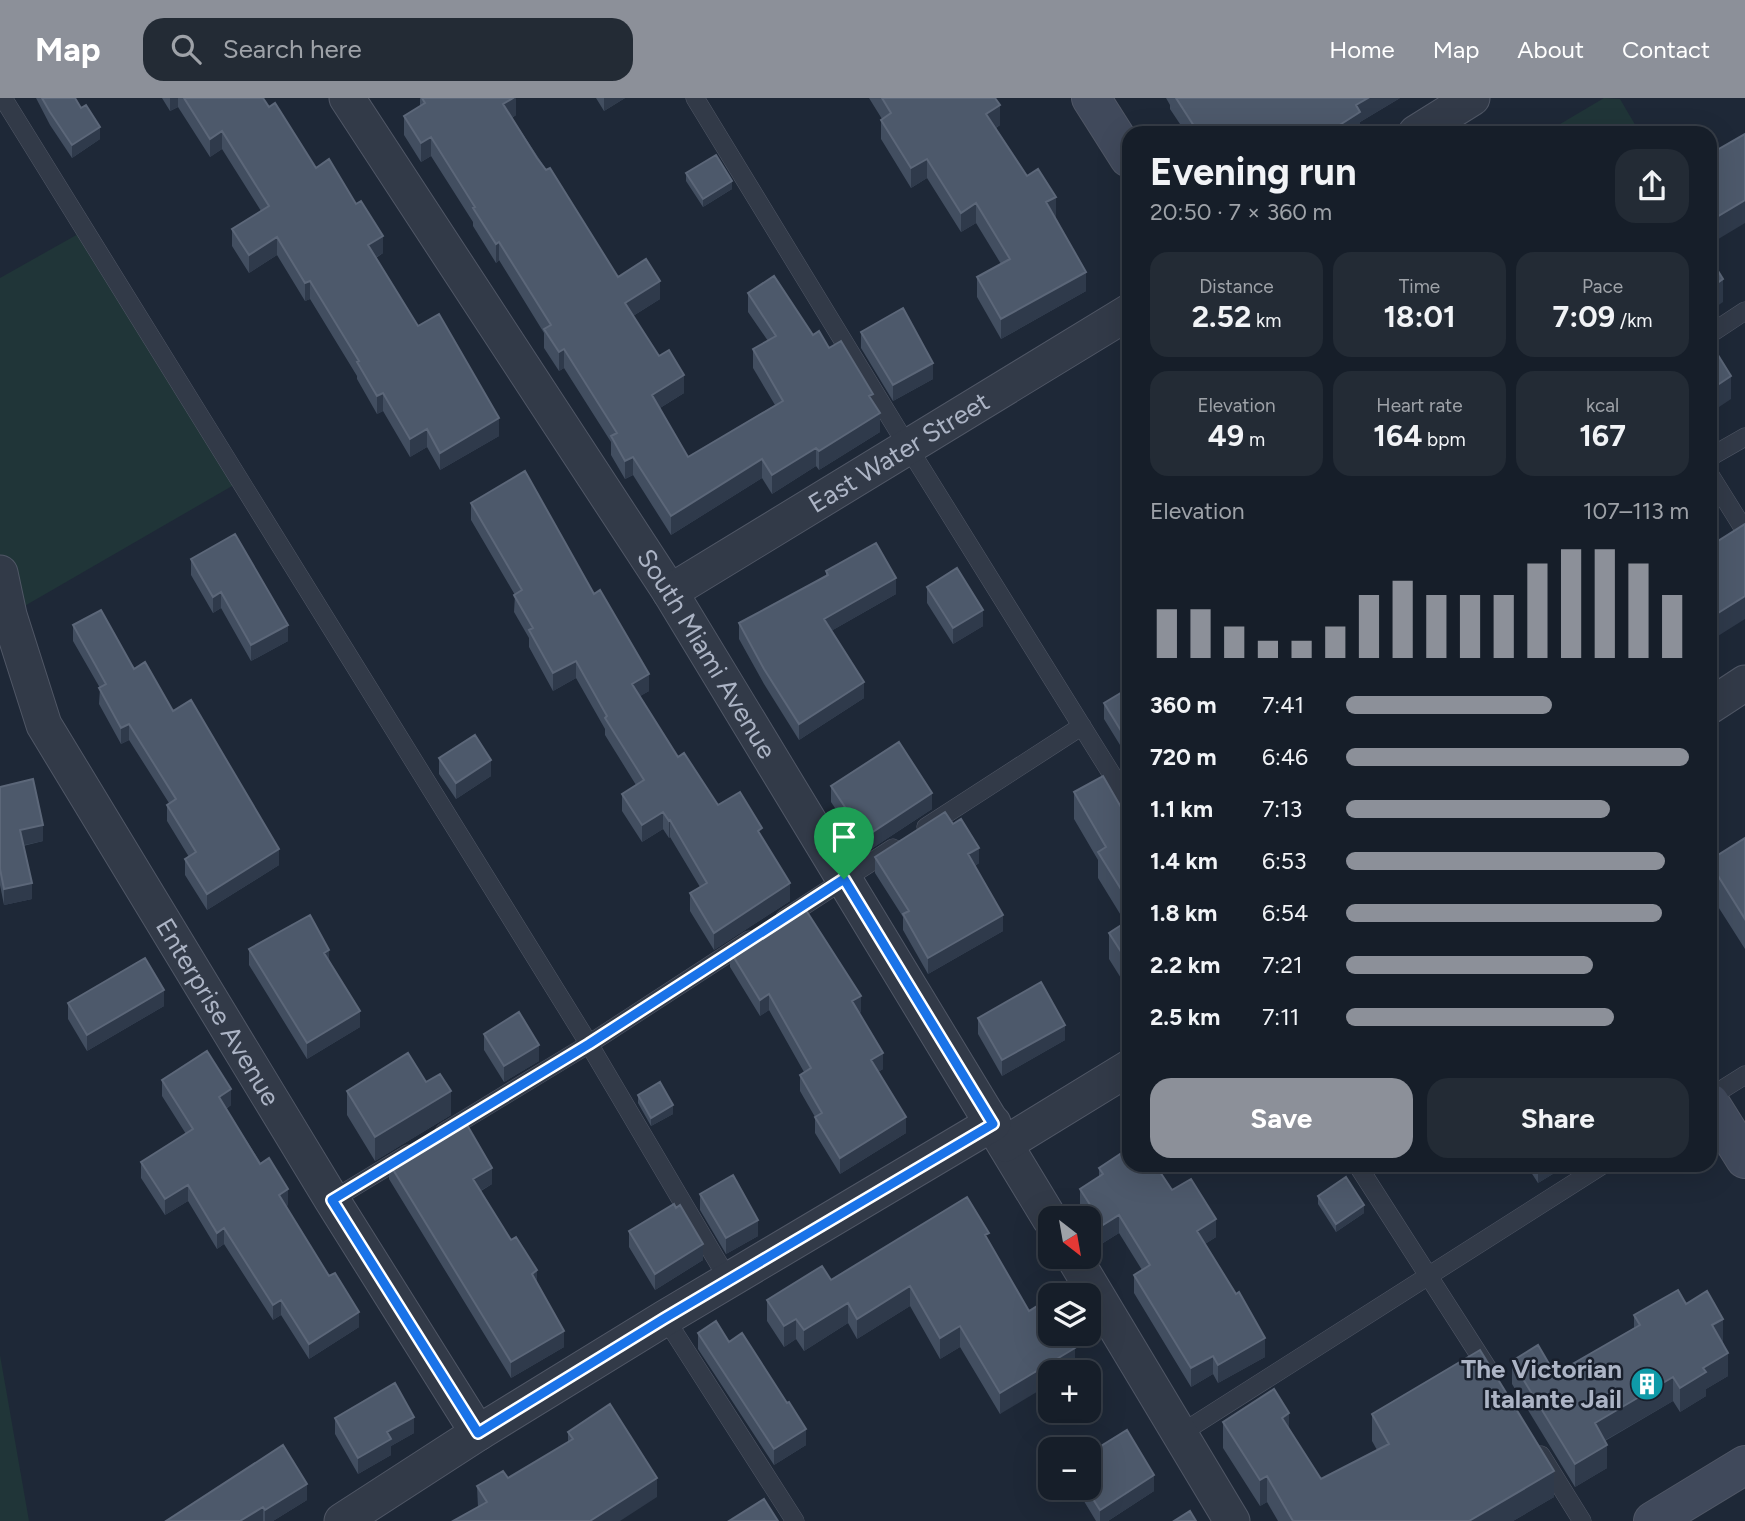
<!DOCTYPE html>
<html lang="en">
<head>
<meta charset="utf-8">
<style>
	:root { --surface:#161e29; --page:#232b35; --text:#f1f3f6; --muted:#9ea2a8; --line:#353c46; --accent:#8c9099 }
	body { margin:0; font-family:Figtree,sans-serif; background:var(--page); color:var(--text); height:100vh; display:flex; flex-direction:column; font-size:26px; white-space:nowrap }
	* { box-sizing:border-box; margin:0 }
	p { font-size:23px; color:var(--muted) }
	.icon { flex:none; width:38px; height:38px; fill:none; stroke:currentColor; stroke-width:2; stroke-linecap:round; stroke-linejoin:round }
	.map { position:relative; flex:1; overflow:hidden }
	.side { position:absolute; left:1122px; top:28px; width:595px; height:1046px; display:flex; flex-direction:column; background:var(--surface); border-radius:21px; box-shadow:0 7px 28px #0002,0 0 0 2px var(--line) }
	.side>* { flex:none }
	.needle { width:46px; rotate:149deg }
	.fabs { position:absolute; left:1038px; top:1108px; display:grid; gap:14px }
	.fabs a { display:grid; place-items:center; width:63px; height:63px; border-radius:14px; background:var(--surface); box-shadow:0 7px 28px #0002,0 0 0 2px var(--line); font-size:35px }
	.pin { position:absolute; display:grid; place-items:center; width:60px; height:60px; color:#fff; margin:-72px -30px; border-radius:50% 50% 50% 0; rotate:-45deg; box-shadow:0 0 7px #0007 }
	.pin .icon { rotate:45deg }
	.round { display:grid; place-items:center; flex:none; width:74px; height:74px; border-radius:21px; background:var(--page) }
	.head { display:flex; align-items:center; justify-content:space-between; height:119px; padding:0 28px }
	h1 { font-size:38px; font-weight:700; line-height:52px }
	.metrics { display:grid; grid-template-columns:repeat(3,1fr); gap:10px; height:119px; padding:7px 28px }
	.metrics div { display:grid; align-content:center; border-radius:18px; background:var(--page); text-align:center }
	.metrics b { font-size:30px; font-weight:700 }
	.metrics small { font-size:19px; font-weight:400 }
	.metrics p { font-size:19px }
	.chart { height:196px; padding:14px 28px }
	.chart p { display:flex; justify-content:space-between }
	.chart svg { width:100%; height:126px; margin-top:7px; stroke:var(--accent); stroke-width:6 }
	.button { display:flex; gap:14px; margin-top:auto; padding:14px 28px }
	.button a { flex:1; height:80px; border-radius:21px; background:var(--accent); color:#fff; font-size:28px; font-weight:700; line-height:80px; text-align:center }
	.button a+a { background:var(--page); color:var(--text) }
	ul { padding:0 28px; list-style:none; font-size:23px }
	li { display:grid; grid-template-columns:112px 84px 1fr; align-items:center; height:52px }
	li i { height:18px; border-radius:9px; background:var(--accent) }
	header { display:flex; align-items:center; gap:42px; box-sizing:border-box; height:98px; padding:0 35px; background:var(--accent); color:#fff }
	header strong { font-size:33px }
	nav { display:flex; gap:38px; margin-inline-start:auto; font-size:24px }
	.search { width:490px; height:63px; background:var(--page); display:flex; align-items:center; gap:18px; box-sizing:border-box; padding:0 24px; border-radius:21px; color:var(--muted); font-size:26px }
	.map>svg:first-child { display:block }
	.green { fill:#203538 }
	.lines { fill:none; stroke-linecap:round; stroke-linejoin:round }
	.lane-casing { stroke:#505766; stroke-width:19 }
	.street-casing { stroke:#505766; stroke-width:37 }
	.secondary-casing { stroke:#505766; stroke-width:40 }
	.lane { stroke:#323a48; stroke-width:18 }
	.street { stroke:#323a48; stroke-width:35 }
	.secondary { stroke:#40495b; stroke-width:38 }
	.wall { fill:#424e60 }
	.shaded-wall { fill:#2f3a4b }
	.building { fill:#4d596b; stroke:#5c6779; stroke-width:2 }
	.route-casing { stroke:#fff; stroke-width:14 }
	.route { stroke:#1a73e8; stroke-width:9 }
	.labels { text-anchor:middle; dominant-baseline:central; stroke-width:5; stroke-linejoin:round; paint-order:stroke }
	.street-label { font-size:26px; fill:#acb4c5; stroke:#181f2c }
	.poi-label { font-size:26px; font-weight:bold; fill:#acb4c5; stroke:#181f2c; text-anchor:end }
</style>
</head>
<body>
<header>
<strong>Map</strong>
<div class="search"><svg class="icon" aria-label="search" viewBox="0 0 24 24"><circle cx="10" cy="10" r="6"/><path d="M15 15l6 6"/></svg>Search here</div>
<nav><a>Home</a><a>Map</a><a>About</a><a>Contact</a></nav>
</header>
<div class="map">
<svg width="1745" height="1423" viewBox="0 0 1745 1423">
	<rect width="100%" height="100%" fill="#1e2837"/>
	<path class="green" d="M1604 0 1620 1 1640 35H1545Z
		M87 131 239 384 9 517 0 540V180Z
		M0 1257 29 1423H0Z"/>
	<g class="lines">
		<defs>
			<path id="lane" d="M3 0 589 946 729 1183
				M695 0 908 349 1129 704
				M1710 236 1745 213
				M1710 359 1745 339
				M1710 377 1745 433
				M926 729 1082 628
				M785 820 893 750
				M1710 999 1745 977
				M444 1034 589 946 749 842
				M1358 1068 1490 1274
				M332 1102 408 1056
				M665 1220 795 1423
				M1180 1336 1601 1068
				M1541 1357 1582 1423"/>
			<g id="street">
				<path id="s1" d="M347 0 670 494 1050 1121"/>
				<path d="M1416 35 1472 0"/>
				<path id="s2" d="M0 475 9 517 44 627 332 1102 478 1335"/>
				<path id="s3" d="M670 494 1129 214"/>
				<path d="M1710 608 1745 585"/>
				<path d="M1005 1046 1129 970"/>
				<path d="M1073 1158 1232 1423"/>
				<path d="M342 1423 478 1335 665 1220 993 1025"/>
			</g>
			<path id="secondary" d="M1091 0 1129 60
				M1710 1005 1745 1061
				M1653 1423 1745 1367"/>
		</defs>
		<use href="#lane" class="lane-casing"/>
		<use href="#street" class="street-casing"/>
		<use href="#secondary" class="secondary-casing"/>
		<use href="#lane" class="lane"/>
		<use href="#street" class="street"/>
		<use href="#secondary" class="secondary"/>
	</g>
	<path class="wall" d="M36 0H75L100 41 72 60 50 27Z
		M162 0H263L269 9 383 155 376 160 418 228 499 338 440 372 427 349 410 359 383 313 377 316 357 281V278L310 201 305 203 277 157 249 175 232 148V131L261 113 222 51 210 59 178 9 170 13Z
		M420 0H516V17L512 20 618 179 660 201 633 218 684 295 660 310 688 359 775 307 753 270V251L768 243 748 214V195L813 237 829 250 873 305 880 334 819 372 816 368 772 396 762 380 671 437 633 377 625 381 611 357V344L564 270 559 273 544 250V235L499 162 496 165 473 128V124L431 58 421 64 404 37V18L420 8Z
		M596 0H625L604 13Z
		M869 0H995L1000 27 996 30 1027 78 1056 118 1055 119 1086 193 1001 241 977 199V179L1001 166 976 125 961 134 927 80 911 90 881 41V22L882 21Z
		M1166 0H1400L1360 24V34L1359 35H1186L1170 11V7Z
		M686 75 732 91 703 109 686 83Z
		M861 234 933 281 893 303 861 250Z
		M471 405 649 593 640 598 678 659 718 707 762 739 790 803 714 852 690 813V795L700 789 670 739 669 740 663 731 642 744 622 713V696L636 687 605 637V631L576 580 553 593 529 549V540L514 514 515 497 471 422Z
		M191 461 288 543 251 563 221 510 213 515 191 477Z
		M826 473 896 496 831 533 864 600 799 642 764 586 739 541V525L826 478Z
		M927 489 983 528 953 546 927 505Z
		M73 527 134 571 173 613 279 767 207 812 185 777V761L189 759 167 723V707L169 705 129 642 121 646 99 606 100 590 73 543Z
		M1129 590 1128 660 1104 621V605Z
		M439 660 491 678 456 701 439 676Z
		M831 688 932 711 865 755 831 704Z
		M0 689 43 743 23 748 32 801 4 807 0 787Z
		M1074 694 1129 723V893L1109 861V835L1125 824 1098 780V762L1074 721Z
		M1745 740V851L1710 796V762Z
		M875 759 979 765 975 768 1003 833 928 876 903 832V819L875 775Z
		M249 851 329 863 360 929 307 961 249 867Z
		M730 853 861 914 859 915 883 971 878 974 906 1035 840 1076 815 1035V1019L800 993V977L804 974 769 912 760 918 730 869Z
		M68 905 164 908 87 953 68 921Z
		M978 920 1065 942 1002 978 978 936Z
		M484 936 539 963 504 984 484 952Z
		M162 982 231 1007 226 1011 288 1107 286 1108 359 1229 309 1261 281 1217 273 1222 224 1146 217 1151 188 1103 165 1117 141 1080V1064L186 1036 162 998Z
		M426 984 451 1017 375 1063 347 1017V993Z
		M638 997 673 1016 651 1028 638 1005Z
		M1128 1062 1172 1092 1216 1139 1205 1146 1265 1259 1218 1285 1213 1276 1191 1289 1134 1195V1177L1142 1172 1119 1135 1103 1145 1088 1122V1120H1087L1080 1109V1091L1099 1079V1070Z
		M389 1065 492 1086 481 1093 537 1185 564 1249 511 1280 389 1081Z
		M1527 1068H1566L1538 1085Z
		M700 1096 758 1138 726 1156 700 1112Z
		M1318 1098 1364 1115 1336 1134 1318 1106Z
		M629 1133 703 1162 655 1192 629 1149Z
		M989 1144 1029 1213 1075 1270 1069 1274H1050L1000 1316 960 1249 940 1261 910 1208 857 1241 848 1225 804 1253 796 1241 784 1249 767 1223V1202L831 1182Z
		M1686 1206 1723 1244 1728 1278 1706 1291V1298L1680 1314 1673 1303 1605 1343 1607 1370 1575 1389 1512 1286V1263L1555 1276 1634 1230V1217Z
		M698 1235 729 1244 787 1305 806 1347 774 1367 698 1251Z
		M1372 1316 1554 1399 1513 1423H1278L1267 1404 1260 1408 1223 1350V1324L1289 1332 1321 1381 1377 1352 1372 1343Z
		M335 1320 414 1335 391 1348V1357L358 1376 335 1336Z
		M568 1334 657 1399 478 1409 477 1388 508 1380 568 1344Z
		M1076 1390H1088L1154 1393 1108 1423H1096Z
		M307 1402 273 1423H166Z"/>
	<path class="shaded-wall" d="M170 0H178V9L170 13Z
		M513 0H516V17L503 25V6Z
		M604 0H625L604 13Z
		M1368 0H1400L1360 24V34L1359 35H1327L1356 7Z
		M1000 7V27L986 35V16Z
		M100 29V41L72 60V47Z
		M222 33V51L210 59V41Z
		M431 39V58L421 64V45Z
		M927 61V80L911 90V70Z
		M732 83V91L703 109V101Z
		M1056 99V118L1046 124V104Z
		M1745 102V125L1710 146V123Z
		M976 105V125L961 134V115Z
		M383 138V155L368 164V147Z
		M277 139V157L249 175V157Z
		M499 144V162L496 165V146Z
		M1086 174V193L1001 241V221Z
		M1723 181V204L1710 213V190Z
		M310 183V201L305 203V185Z
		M660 183V201L625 223V205Z
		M564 251V270L559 273V254Z
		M933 265V281L893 303V287Z
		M684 277V295L652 315V297Z
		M1731 278V301L1710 315V292Z
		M383 295V313L377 316V298Z
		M880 315V334L819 372V353Z
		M499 320V338L440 372V355Z
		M427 331V349L410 359V341Z
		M816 350V368L772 396V377Z
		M633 359V377L625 381V363Z
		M762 361V380L671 437V418Z
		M896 480V496L824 537V521Z
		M221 494V510L213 515V499Z
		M1745 498V521L1710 543V520Z
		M983 512V528L953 546V530Z
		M288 527V543L251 563V547Z
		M576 563V580L553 593V575Z
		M649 576V593L632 603V586Z
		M864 584V600L799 642V626Z
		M129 626V642L121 646V630Z
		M1128 644H1129V660H1128Z
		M491 662V678L456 701V685Z
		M932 695V711L865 755V739Z
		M663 714V731L642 744V727Z
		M670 722V739L669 740V723Z
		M43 727V743L20 748V732Z
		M979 750V765L968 772V756Z
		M279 751V767L207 812V796Z
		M32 785V801L4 807V791Z
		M790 785V803L714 852V835Z
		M1003 817V833L928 876V860Z
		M329 852V868L324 855Z
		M164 892V908L87 953V937Z
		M769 896V912L760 918V902Z
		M861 898V914L852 919V903Z
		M360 913V929L307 961V945Z
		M1065 927V942L1002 978V962Z
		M539 947V963L504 984V968Z
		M883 955V971L871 978V962Z
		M231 991V1007L219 1015V999Z
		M451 993V1017L375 1063V1039Z
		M673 1007V1016L651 1028V1020Z
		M906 1019V1035L840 1076V1060Z
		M1541 1068H1566L1538 1085V1069Z
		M492 1070V1086L473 1097V1081Z
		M188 1087V1103L165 1117V1101Z
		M288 1091V1107L279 1112V1097Z
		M1364 1107V1115L1336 1134V1126Z
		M1119 1117V1135L1103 1145V1127Z
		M1216 1121V1139L1197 1151V1133Z
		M758 1122V1138L726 1156V1140Z
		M224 1130V1146L217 1151V1135Z
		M703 1146V1162L655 1192V1176Z
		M537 1172V1188L532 1176Z
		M910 1188V1208L857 1241V1221Z
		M281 1202V1217L273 1222V1207Z
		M848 1205V1225L804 1253V1232Z
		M359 1214V1229L309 1261V1246Z
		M796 1221V1241L784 1249V1228Z
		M1723 1221V1244L1712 1251V1227Z
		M960 1228V1249L940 1261V1240Z
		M564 1233V1249L511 1280V1264Z
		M1265 1240V1259L1218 1285V1267Z
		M1075 1250V1270L1069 1274H1050V1286L1000 1316V1295Z
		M1728 1255V1278L1706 1291V1298L1680 1314V1290L1703 1270Z
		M1213 1258V1276L1191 1289V1270Z
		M1673 1279V1303L1595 1348V1325Z
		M1289 1315V1341L1282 1320Z
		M414 1319V1335L391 1348V1357L358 1376V1360L387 1334Z
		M806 1331V1347L774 1367V1351Z
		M1607 1347V1370L1575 1389V1366Z
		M1554 1373V1399L1513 1423H1469Z
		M1154 1377V1393L1108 1423H1100V1412Z
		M1267 1378V1404L1260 1408V1382Z
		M657 1380V1399L620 1423H590Z
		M307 1386V1402L273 1423H265V1412Z
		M263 1409V1423H240Z"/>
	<path class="building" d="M42 0H75L81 10 86 7 100 29 72 47 50 14Z
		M184 0H263L269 9 275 5 316 70 329 61 356 106 361 103 383 138 368 147 418 228 439 216 499 320 440 355 427 331 410 341 383 295 377 298 357 264 359 263 310 183 305 185 277 139 249 157 232 131 269 108 222 33 210 41Z
		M422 0H513L503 6 537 60 546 72 550 70 618 179 646 161 660 183 625 205 659 258 669 252 684 277 652 297 688 359 783 303 753 251 776 238 748 195 774 178 813 237 819 233 829 250 841 243 873 296 869 298 880 315 819 353 816 350 772 377 762 361 671 418 633 359 625 363 611 338 617 335 564 251 559 254 544 231 551 227 499 144 496 146 473 110 475 109 431 39 421 45 404 18 425 5Z
		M882 0H995L1000 7 986 16 1027 78 1038 71 1056 99 1046 104 1086 174 1001 221 977 179 1010 161 976 105 961 115 927 61 911 70 881 22 891 15Z
		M1176 0H1368L1356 7 1360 14 1327 35H1202L1199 29 1196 31Z
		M1745 36V102L1710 123V56Z
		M716 57 732 83 703 101 686 75Z
		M1710 160 1723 181 1710 190Z
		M903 210 933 265 893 287 861 234Z
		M1713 249 1731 278 1710 292V251Z
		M525 373 594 496 600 492 649 576 632 586 678 659 684 655 718 707 740 694 762 730 758 733 790 785 714 835 690 795 707 785 670 722 669 723 663 714 642 727 622 696 644 682 605 620 607 618 576 563 553 575 529 532 533 530 514 497 522 492 471 405Z
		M1745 426V498L1710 520V448Z
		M235 436 288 527 251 547 221 494 213 499 191 461Z
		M876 445 896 480 824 521 864 584 799 626 764 571 739 525 828 477 826 473Z
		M957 470 983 512 953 530 927 489Z
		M101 512 134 571 145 564 173 613 191 602 279 751 207 796 185 761 196 754 167 707 176 701 129 626 121 630 99 590 106 586 73 527Z
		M1129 590V644H1128L1104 605Z
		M475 637 491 662 456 685 439 660Z
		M899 644 932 695 865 739 831 688Z
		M1103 678 1129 723V804L1098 754 1106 749 1074 694Z
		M33 681 43 727 20 732 32 785 4 791 0 771V689Z
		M945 714 953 726 961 721 979 750 968 756 1003 817 928 860 903 816 909 813 875 759Z
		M1745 740V821L1710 765V762Z
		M802 806 861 898 852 903 883 955 871 962 906 1019 840 1060 815 1019 822 1015 800 977 811 970 769 896 760 902 730 853Z
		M310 817 329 852 324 855 360 913 307 945 249 851Z
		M1129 822V866L1109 835Z
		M145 860 164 892 87 937 68 905Z
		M1041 884 1065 927 1002 962 978 920Z
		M519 914 539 947 504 968 484 936Z
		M207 953 231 991 219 999 260 1066 269 1060 288 1091 279 1097 329 1178 335 1175 359 1214 309 1246 281 1202 273 1207 224 1130 217 1135 188 1087 165 1101 141 1064 193 1031 162 982Z
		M408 955 426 984 440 976 451 993 375 1039 347 993Z
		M660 984 673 1007 651 1020 638 997Z
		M463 1020 492 1070 473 1081 511 1142 516 1139 537 1172 532 1176 564 1233 511 1264 389 1065Z
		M1123 1054 1129 1062V1068H1156L1172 1092 1191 1081 1216 1121 1197 1133 1236 1196 1239 1194 1265 1240 1218 1267 1213 1258 1191 1270 1134 1177 1150 1167 1119 1117 1103 1127 1080 1091 1103 1076 1099 1070Z
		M733 1077 758 1122 726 1140 700 1096Z
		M1346 1079 1364 1107 1336 1126 1318 1098Z
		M967 1099 989 1135 985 1137 1029 1213 1047 1202 1050 1207V1236H1067L1075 1250 1000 1295 960 1228 940 1240 910 1188 857 1221 848 1205 804 1232 796 1221 784 1228 767 1202 822 1168 831 1182Z
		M674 1106 676 1110 680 1107 703 1146 655 1176 629 1133Z
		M1678 1192 1686 1206 1707 1193 1723 1221 1712 1227 1728 1255 1703 1270 1706 1274 1680 1290 1673 1279 1595 1325 1607 1347 1575 1366 1512 1263 1538 1247 1555 1276 1640 1227 1634 1217Z
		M716 1223 729 1244 742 1235 787 1305 789 1304 806 1331 774 1351 698 1235Z
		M1480 1252 1554 1373 1469 1423H1293L1267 1378 1260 1382 1223 1324 1274 1291 1289 1315 1282 1320 1321 1381 1389 1346 1372 1316Z
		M395 1285 414 1319 387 1334 391 1341 358 1360 335 1320Z
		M610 1306 657 1380 590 1423H453L487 1404 477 1388 503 1373 508 1380 573 1341 568 1334Z
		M1127 1332 1154 1377 1100 1412 1086 1390H1088V1356Z
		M283 1347 307 1386 265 1412 263 1409 240 1423H166Z
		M764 1401 778 1423H729Z
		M1190 1413 1196 1423H1174Z"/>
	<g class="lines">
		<defs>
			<path id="route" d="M844 781 993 1026 665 1220 478 1335 332 1102 589 946Z"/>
		</defs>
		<use href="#route" class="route-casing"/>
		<use href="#route" class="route"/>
	</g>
	<defs>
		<symbol id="building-disc" viewBox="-11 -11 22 22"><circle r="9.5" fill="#0f9aa8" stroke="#181f2c"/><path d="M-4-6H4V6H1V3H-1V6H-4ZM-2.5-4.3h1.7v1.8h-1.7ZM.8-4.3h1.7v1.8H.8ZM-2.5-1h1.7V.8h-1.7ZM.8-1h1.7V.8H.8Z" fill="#fff"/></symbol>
	</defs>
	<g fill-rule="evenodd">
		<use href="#building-disc" x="1628" y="1267" width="38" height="38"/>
	</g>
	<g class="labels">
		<g class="street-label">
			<text stroke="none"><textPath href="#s3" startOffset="268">East Water Street</textPath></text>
			<text stroke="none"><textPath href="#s1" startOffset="662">South Miami Avenue</textPath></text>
			<text stroke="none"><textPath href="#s2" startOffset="494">Enterprise Avenue</textPath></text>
		</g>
		<g class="poi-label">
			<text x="1622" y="1271">The Victorian<tspan x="1622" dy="30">Italante Jail</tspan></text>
		</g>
	</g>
</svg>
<div class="fabs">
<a><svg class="needle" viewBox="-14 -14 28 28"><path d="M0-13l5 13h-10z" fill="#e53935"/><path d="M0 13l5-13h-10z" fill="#9ea2a8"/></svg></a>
<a><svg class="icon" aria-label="layers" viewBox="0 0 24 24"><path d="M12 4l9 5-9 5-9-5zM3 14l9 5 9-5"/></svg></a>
<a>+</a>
<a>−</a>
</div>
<div class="pin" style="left:844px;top:781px;background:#1e9e55"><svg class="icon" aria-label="arrive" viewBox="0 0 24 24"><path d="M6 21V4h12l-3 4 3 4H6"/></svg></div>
<section class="side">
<div class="head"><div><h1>Evening run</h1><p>20:50 · 7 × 360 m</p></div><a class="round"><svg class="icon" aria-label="share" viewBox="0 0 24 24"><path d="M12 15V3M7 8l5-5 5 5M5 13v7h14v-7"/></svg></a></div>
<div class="metrics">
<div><p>Distance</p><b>2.52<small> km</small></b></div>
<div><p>Time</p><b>18:01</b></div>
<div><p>Pace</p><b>7:09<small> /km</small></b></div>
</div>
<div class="metrics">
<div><p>Elevation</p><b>49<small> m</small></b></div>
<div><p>Heart rate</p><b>164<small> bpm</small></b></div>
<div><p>kcal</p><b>167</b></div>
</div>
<div class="chart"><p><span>Elevation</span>107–113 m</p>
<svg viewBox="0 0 160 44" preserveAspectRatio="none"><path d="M5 44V27M15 44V27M25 44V33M35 44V38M45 44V38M55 44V33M65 44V22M75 44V17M85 44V22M95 44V22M105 44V22M115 44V11M125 44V6M135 44V6M145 44V11M155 44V22"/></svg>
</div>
<ul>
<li><b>360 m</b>7:41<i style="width:60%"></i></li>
<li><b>720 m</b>6:46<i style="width:100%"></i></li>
<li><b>1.1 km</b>7:13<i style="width:77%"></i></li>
<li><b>1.4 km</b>6:53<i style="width:93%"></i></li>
<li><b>1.8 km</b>6:54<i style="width:92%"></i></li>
<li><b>2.2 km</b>7:21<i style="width:72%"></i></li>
<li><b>2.5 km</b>7:11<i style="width:78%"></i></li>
</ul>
<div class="button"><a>Save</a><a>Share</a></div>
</section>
</div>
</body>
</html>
